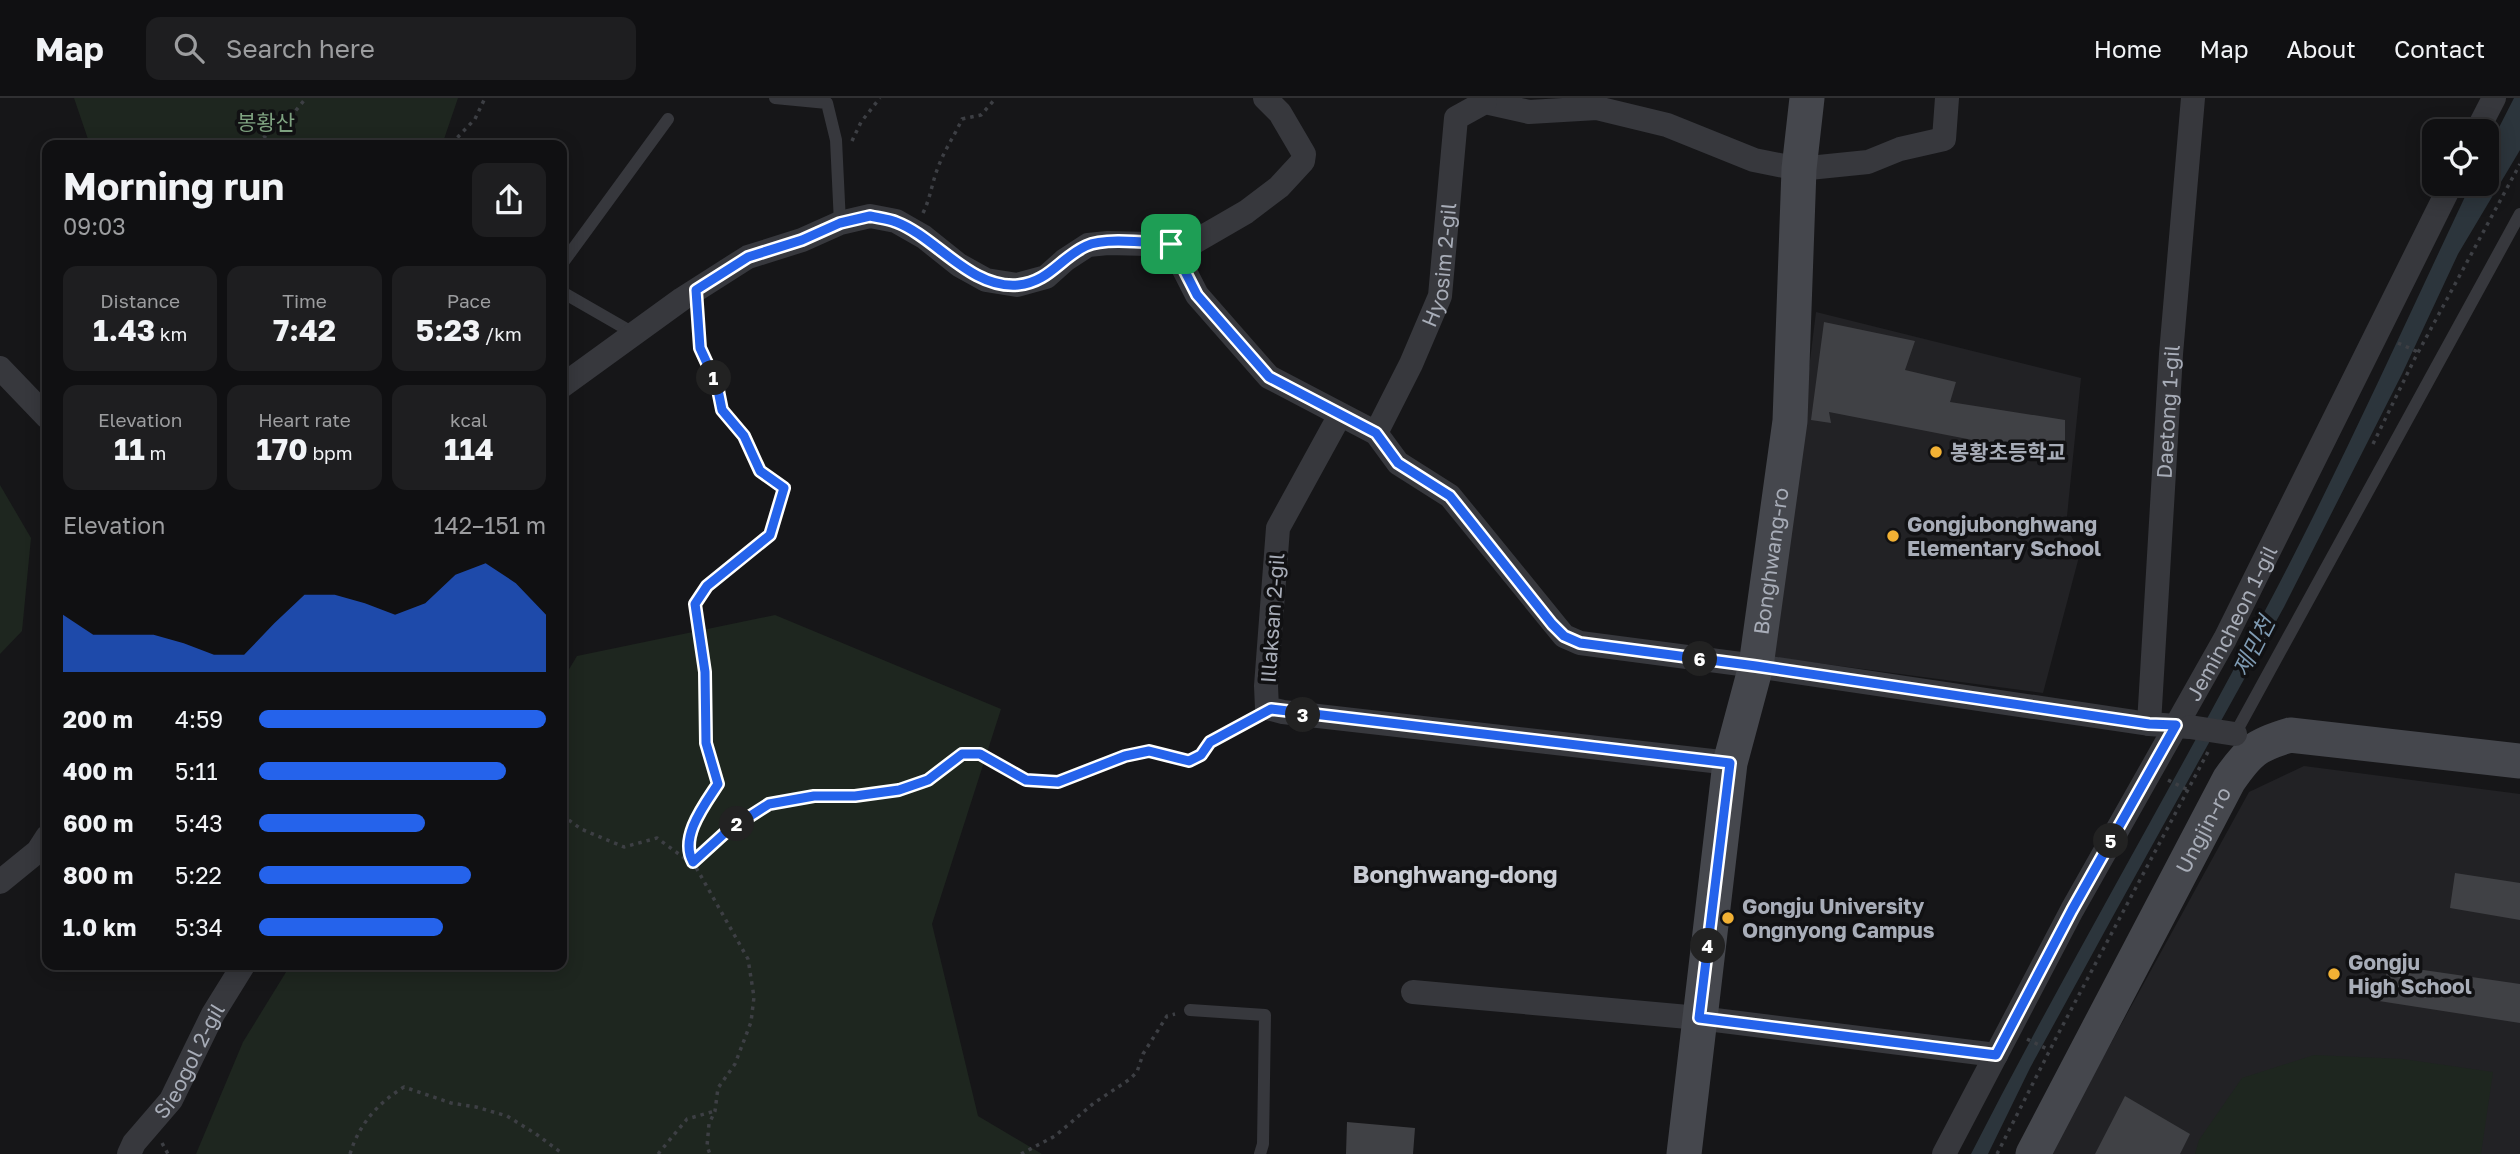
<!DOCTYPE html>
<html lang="en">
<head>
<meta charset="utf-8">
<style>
	:root { --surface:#101012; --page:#1e1e20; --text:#f1f3f6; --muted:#9c9d9f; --line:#303032; --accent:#2563eb }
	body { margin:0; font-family:"Golos Text","Noto Sans KR",sans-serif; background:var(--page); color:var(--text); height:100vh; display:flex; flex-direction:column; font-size:26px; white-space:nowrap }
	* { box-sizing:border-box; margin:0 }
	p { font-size:23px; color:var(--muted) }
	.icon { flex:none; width:38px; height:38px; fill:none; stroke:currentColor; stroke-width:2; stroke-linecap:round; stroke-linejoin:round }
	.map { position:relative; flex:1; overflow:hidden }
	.sheet { position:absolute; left:42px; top:42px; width:525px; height:830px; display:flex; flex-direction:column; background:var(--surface); border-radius:14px; box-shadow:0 4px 18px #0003,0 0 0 2px var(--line) }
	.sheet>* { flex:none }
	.fabs { position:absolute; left:2422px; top:21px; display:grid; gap:14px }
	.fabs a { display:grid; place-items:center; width:77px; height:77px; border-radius:14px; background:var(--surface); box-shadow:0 4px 18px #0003,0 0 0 2px var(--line); font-size:35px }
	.pin { position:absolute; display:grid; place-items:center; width:60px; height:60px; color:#fff; margin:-30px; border-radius:14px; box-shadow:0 4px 10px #0006 }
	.km { position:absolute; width:35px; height:35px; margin:-18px; border-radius:50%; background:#222; color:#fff; font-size:19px; line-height:35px; text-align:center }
	.round { display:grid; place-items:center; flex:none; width:74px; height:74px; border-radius:14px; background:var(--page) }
	.headline { display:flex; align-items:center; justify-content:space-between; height:119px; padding:0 21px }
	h1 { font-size:38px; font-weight:700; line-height:52px }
	.figures { display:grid; grid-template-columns:repeat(3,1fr); gap:10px; height:119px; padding:7px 21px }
	.figures div { display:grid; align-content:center; border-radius:14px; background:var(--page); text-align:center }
	.figures b { font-size:30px; font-weight:700 }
	.figures small { font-size:19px; font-weight:400 }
	.figures p { font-size:19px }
	.chart { height:196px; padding:14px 21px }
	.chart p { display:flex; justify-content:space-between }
	.chart svg { width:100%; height:126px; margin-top:7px; fill:var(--accent); opacity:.7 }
	ul { padding:0 21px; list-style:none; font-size:23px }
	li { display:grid; grid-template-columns:112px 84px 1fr; align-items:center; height:52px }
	li i { height:18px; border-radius:9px; background:var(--accent) }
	header { display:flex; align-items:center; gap:42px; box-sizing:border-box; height:98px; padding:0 35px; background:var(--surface); border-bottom:2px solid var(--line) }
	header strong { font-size:33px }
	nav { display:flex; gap:38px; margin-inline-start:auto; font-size:24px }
	.search { width:490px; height:63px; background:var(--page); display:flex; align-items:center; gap:18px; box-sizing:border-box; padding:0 24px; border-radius:14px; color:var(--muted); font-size:26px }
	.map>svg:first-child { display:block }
	.built { fill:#222225 }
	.green { fill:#1e261f }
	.water { fill:#2c353c }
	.building { fill:#404145 }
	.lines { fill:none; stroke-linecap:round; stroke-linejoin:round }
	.path { stroke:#3d3f44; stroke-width:3.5; stroke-dasharray:3.5 5; stroke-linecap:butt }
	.service { stroke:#37383d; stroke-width:12 }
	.minor { stroke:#37383d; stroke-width:24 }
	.secondary { stroke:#45474d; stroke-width:35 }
	.minor-bridge { stroke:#37383d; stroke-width:24 }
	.route-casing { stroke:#fff; stroke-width:14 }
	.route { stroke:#2563eb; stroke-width:9 }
	.poi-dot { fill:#f2b134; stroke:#111113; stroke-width:2.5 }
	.labels { text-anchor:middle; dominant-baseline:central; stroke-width:7; stroke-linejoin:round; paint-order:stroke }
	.park-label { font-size:21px; fill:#7fa381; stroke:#111113 }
	.street-label { font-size:21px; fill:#a8adb8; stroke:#111113 }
	.poi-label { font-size:21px; font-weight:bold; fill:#a8adb8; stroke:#111113; text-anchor:start }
	.water-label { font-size:23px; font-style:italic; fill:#7f9bb3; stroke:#111113 }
	.quarter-label { font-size:24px; font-weight:bold; fill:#c9ccd4; stroke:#111113 }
</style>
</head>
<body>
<header>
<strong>Map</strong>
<div class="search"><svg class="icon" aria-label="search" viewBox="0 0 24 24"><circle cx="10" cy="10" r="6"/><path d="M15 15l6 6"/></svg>Search here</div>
<nav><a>Home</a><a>Map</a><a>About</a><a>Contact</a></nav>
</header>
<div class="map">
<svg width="2520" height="1056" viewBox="0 0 2520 1056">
	<rect width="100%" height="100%" fill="#161618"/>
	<path class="built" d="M1816 214 2081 280 2066 428 2080 455 2043 595 1773 559Z
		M2304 668 2520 696V1056H2050L2249 694Z"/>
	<path class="green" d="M74 0H458L442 47H90Z
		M0 387 31 440 22 533 0 556Z
		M775 517 1001 611 932 826 978 1018 1042 1056H196L243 944 291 866H562V583L577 558Z
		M2314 957 2403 961 2493 974 2481 1056H2195L2199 1042 2242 980Z"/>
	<path class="water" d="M2514 0H2520V52L2458 156 2402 276 2284 509 2112 820 2030 970 1988 1056H1971C2069 864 2179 678 2279 486 2347 355 2408 219 2471 86H2487V53Z"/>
	<path class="building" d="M1824 224 1915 243 1905 272 1956 284 1950 304 2065 322V360L1829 314 1831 325 1811 322Z
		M2455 775 2520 785V822L2450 810Z
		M2389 867 2520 886V925L2379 903Z
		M2125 998 2190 1036 2180 1056H2095Z
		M1347 1024 1415 1030 1413 1056H1346Z"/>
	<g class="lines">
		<path class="path" d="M852 43 861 24 880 0
			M259 47 263 40 293 16 306 0
			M455 47V42L475 21 485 0
			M923 115C931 99 932 83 939 67 945 51 955 37 962 21L981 17 996 0
			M698 217 700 250 717 287 722 312 744 338 760 373 784 390 770 437 707 488 695 505 705 574 706 645 718 686 693 724 689 757 748 861 754 899 751 924 735 966 718 990 715 1013 709 1026 707 1048 710 1056
			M2398 245 2418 254
			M2373 346 2414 262 2520 66
			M2168 682 2188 692
			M562 717 581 731 624 749 657 740 691 765 727 733 769 706 814 698H855L899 692 928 682 962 656H980L1012 675
			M2027 941 2049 952
			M162 1045 168 1056
			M350 1056C359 1026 378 1005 404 989L451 1005 476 1009 507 1018 536 1036 563 1056
			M658 1056 687 1021 715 1013
			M1021 1056 1055 1038 1094 1005 1130 981 1137 974 1143 956 1167 918 1175 916
			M1997 1056 2056 940 2209 652"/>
		<path class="service" d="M775 0 827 5 836 42 840 125
			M562 166 668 21
			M562 194 635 236
			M2235 636 2520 116
			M1026 683 1058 684 1125 658 1149 653 1189 663 1201 657 1210 644 1271 612
			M1190 912 1265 917 1263 1046 1260 1056"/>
		<g class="minor">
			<path d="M1482 0 1485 4 1529 14 1597 10 1667 27 1754 62 1799 71 1868 64 1900 51 1944 41 1947 0"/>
			<path d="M2477 33 2494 0"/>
			<path d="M1171 146 1197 197 1269 279 1376 335 1398 365 1450 398 1564 538 1580 545 1756 568 2149 626 2190 629"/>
			<path d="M0 270 47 319"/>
			<path d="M562 288 682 201 748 159 802 142 840 125 870 118 896 123 924 139 959 167 986 182 1017 187 1046 179 1065 162 1088 147 1108 145 1189 147 1246 114 1279 89 1303 63 1304 56 1280 15 1265 0"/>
			<path d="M1340 317 1278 430 1266 588 1267 610 1283 614 1730 665"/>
			<path id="s1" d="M1376 335 1411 266 1440 198 1456 20 1485 4"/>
			<path id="s2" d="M2149 626 2171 256 2193 0"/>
			<path d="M0 784 38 753 47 739"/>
			<path d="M1413 894 1699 920 1996 957"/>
			<path id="s3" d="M129 1056 134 1045 171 1002 213 916 244 866"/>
			<path id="s4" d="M1944 1056 2072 812 2225 541 2451 86"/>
		</g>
		<g class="secondary">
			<path id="s5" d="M1684 1056 1730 665 1756 568 1790 323 1799 71 1807 0"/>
			<path id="s6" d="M2033 1056 2229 682C2249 653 2256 647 2290 637L2520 663"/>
		</g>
		<path class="minor-bridge" d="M2190 629 2235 636"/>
	</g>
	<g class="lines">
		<defs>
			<path id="route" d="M870 118C879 120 889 121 896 124 936 139 970 191 1018 187 1049 184 1060 160 1086 148 1105 139 1149 145 1171 146L1197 197 1269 279 1376 335 1398 365 1450 398 1552 526 1564 538 1580 545 1756 568 2149 626 2176 627 2072 812 1996 957 1699 920 1730 665 1271 611 1210 644 1201 657 1189 663 1149 653 1125 658 1058 684 1026 682 980 656H962L928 682 899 692 855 698H814L769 706 727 733 693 764C679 739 705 706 718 686L706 645 705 574 695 506 707 488 770 437 784 390 760 373 744 338 722 312 717 287 700 250 696 192 748 159 802 142 840 125Z"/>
		</defs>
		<use href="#route" class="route-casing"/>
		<use href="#route" class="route"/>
	</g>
	<g class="poi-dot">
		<circle cx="1936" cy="354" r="7"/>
		<circle cx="1893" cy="438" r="7"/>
		<circle cx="1728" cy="820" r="7"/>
		<circle cx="2334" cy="876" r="7"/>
	</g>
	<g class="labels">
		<g class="park-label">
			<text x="266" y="24">봉황산</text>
		</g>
		<g class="street-label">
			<text stroke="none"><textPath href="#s1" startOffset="182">Hyosim 2-gil</textPath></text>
			<text stroke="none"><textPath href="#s2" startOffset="313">Daetong 1-gil</textPath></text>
			<text stroke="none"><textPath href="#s5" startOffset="600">Bonghwang-ro</textPath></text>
			<text transform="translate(1272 520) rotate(-86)">Illaksan 2-gil</text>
			<text stroke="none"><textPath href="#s4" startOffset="604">Jemincheon 1-gil</textPath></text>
			<text stroke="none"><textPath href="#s6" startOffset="366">Ungjin-ro</textPath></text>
			<text stroke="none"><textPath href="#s3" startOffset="112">Sieogol 2-gil</textPath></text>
		</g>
		<g class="poi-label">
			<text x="1950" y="354">봉황초등학교</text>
			<text x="1907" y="426">Gongjubonghwang<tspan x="1907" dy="24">Elementary School</tspan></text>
			<text x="1742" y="808">Gongju University<tspan x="1742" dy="24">Ongnyong Campus</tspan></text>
			<text x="2348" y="864">Gongju<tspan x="2348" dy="24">High School</tspan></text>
		</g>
		<g class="water-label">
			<text transform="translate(2253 548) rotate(-63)">제민천</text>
		</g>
		<g class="quarter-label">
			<text x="1455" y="775">Bonghwang-dong</text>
		</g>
	</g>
</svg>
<div class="fabs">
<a><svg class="icon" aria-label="locate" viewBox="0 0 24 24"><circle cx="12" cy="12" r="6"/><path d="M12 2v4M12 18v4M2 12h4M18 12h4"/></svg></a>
</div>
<div class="pin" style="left:1171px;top:146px;background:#1e9e55"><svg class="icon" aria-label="arrive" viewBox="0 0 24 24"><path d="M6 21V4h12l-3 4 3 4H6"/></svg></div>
<b class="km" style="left:714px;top:280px">1</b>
<b class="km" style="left:737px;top:726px">2</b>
<b class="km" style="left:1303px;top:617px">3</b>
<b class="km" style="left:1708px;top:848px">4</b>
<b class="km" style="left:2111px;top:743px">5</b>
<b class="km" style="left:1700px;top:561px">6</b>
<section class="sheet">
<div class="headline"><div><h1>Morning run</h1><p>09:03</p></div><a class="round"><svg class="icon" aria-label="share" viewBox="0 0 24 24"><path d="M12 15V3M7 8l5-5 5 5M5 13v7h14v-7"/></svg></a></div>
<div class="figures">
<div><p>Distance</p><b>1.43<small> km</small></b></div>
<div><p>Time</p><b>7:42</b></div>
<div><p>Pace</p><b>5:23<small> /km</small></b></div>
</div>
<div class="figures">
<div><p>Elevation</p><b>11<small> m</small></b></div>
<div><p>Heart rate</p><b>170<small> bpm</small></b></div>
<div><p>kcal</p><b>114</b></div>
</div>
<div class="chart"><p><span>Elevation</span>142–151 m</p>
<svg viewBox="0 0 160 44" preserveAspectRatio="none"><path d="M0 44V24L10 31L20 31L30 31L40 34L50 38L60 38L70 27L80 17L90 17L100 20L110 24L120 20L130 10L140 6L150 13L160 24V44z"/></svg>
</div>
<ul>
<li><b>200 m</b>4:59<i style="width:100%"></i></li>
<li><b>400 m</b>5:11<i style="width:86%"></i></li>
<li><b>600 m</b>5:43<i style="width:58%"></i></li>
<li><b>800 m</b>5:22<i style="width:74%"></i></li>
<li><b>1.0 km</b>5:34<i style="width:64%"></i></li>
</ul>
</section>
</div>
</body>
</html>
